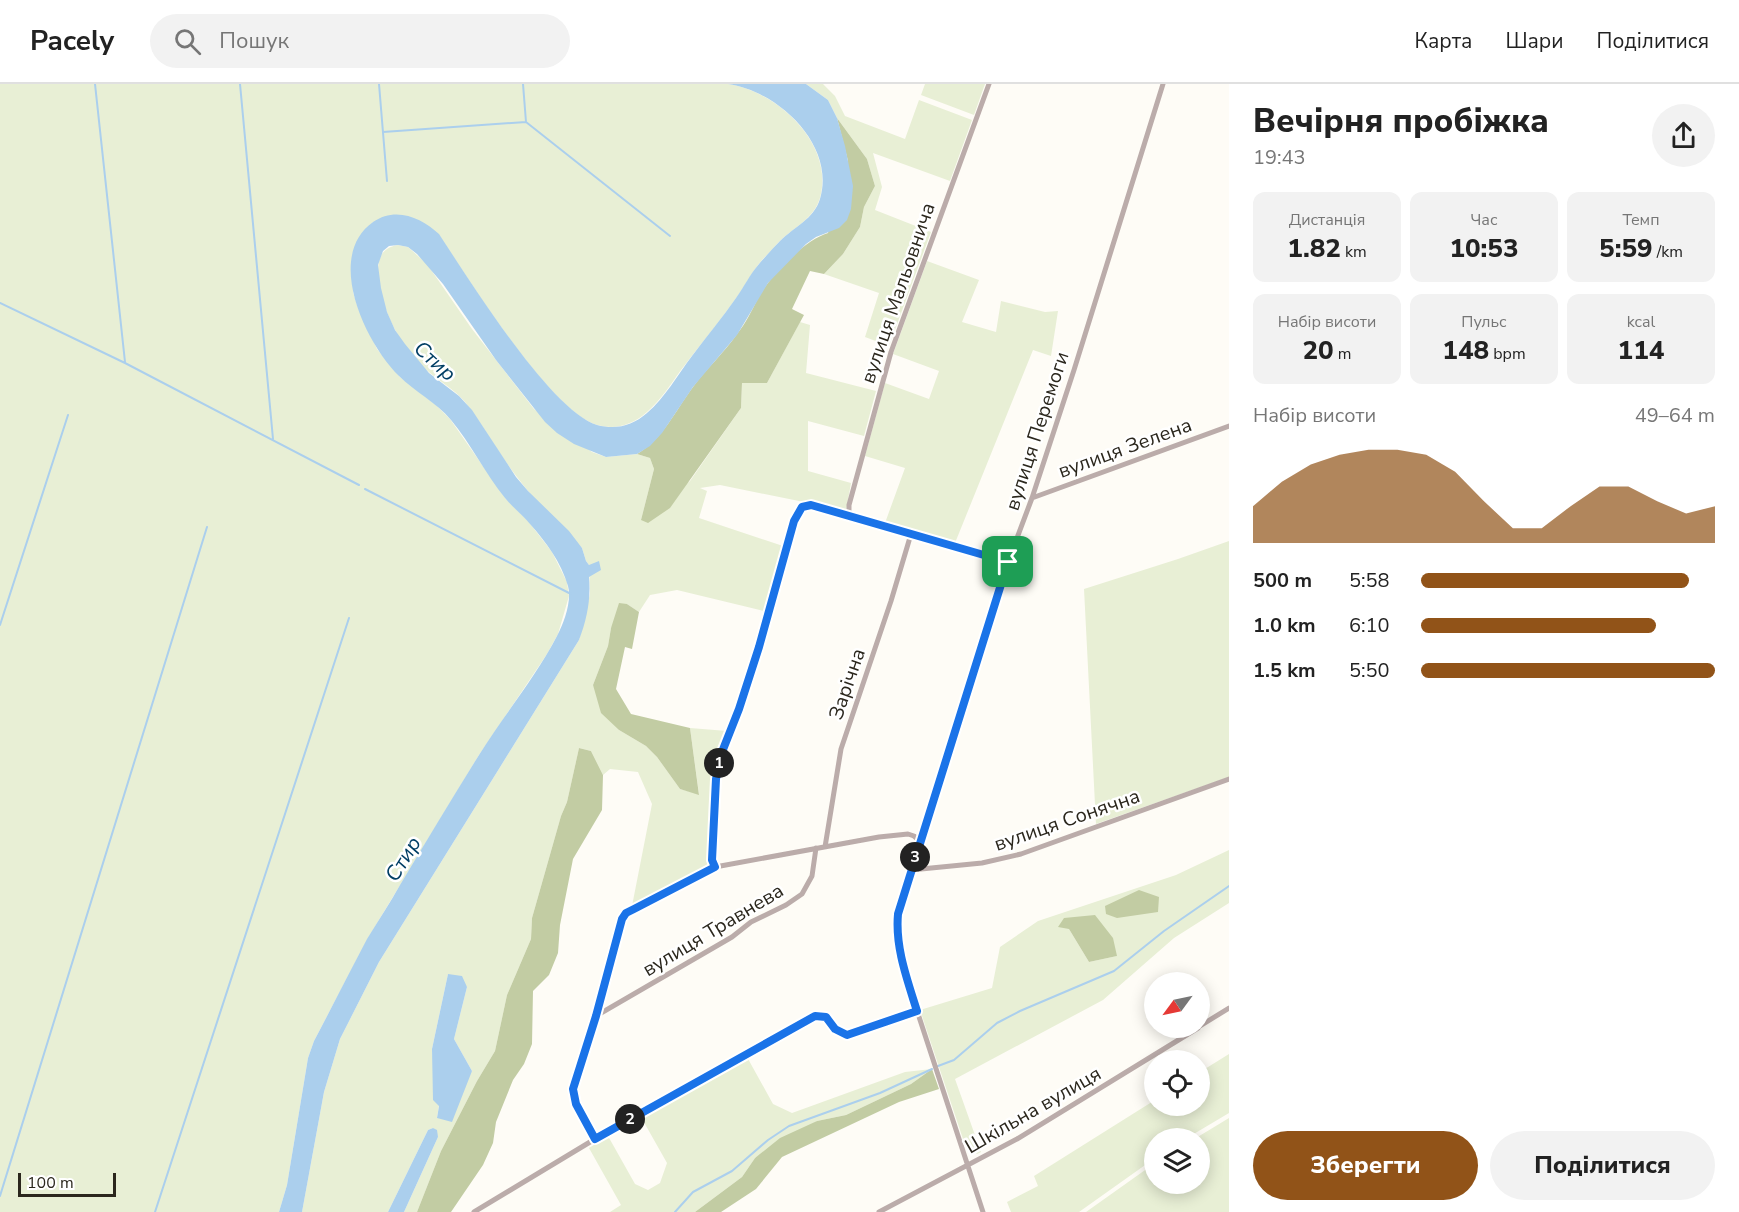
<!DOCTYPE html>
<html lang="uk">
<head>
<meta charset="utf-8">
<style>
	:root { --surface:#fff; --page:#f2f2f2; --text:#222; --muted:#767676; --line:#e0e0e0; --accent:#915318 }
	body { margin:0; font-family:"Nunito Sans",sans-serif; background:var(--page); color:var(--text); height:100vh; display:flex; flex-direction:column; font-size:22px; white-space:nowrap }
	* { box-sizing:border-box; margin:0 }
	p { font-size:20px; color:var(--muted) }
	.icon { flex:none; width:33px; height:33px; fill:none; stroke:currentColor; stroke-width:2; stroke-linecap:round; stroke-linejoin:round }
	.map { position:relative; flex:1; overflow:hidden }
	.drawer { display:flex; flex-direction:column; background:var(--surface); width:510px }
	.drawer>* { flex:none }
	.needle { width:39px; rotate:237deg }
	.controls { position:absolute; left:1144px; top:888px; display:grid; gap:12px }
	.controls a { display:grid; place-items:center; width:66px; height:66px; border-radius:50%; background:var(--surface); box-shadow:0 3px 15px #0003; font-size:30px }
	.scale { position:absolute; left:18px; bottom:15px; width:98px; box-sizing:border-box; padding-left:6px; border:3px solid #2b271d; border-top:0; font-size:16px; line-height:21px; white-space:nowrap; color:#2b271d; -webkit-text-stroke:4px #fff; paint-order:stroke }
	.pin { position:absolute; display:grid; place-items:center; width:51px; height:51px; color:#fff; margin:-26px; border-radius:12px; box-shadow:0 3px 9px #0006 }
	.km { position:absolute; width:30px; height:30px; margin:-15px; border-radius:50%; background:#222; color:#fff; font-size:16px; line-height:30px; text-align:center }
	.round { display:grid; place-items:center; flex:none; width:63px; height:63px; border-radius:32px; background:var(--page) }
	.headline { display:flex; align-items:center; justify-content:space-between; height:102px; padding:0 24px }
	h1 { font-size:33px; font-weight:800; line-height:45px }
	.metrics { display:grid; grid-template-columns:repeat(3,1fr); gap:9px; height:102px; padding:6px 24px }
	.metrics div { display:grid; align-content:center; border-radius:12px; background:var(--page); text-align:center }
	.metrics b { font-size:26px; font-weight:800 }
	.metrics small { font-size:16px; font-weight:400 }
	.metrics p { font-size:16px }
	.chart { height:168px; padding:12px 24px }
	.chart p { display:flex; justify-content:space-between }
	.chart svg { width:100%; height:108px; margin-top:6px; fill:var(--accent); opacity:.7 }
	.cta { display:flex; gap:12px; margin-top:auto; padding:12px 24px }
	.cta a { flex:1; height:69px; border-radius:36px; background:var(--accent); color:#fff; font-size:24px; font-weight:800; line-height:69px; text-align:center }
	.cta a+a { background:var(--page); color:var(--text) }
	ul { padding:0 24px; list-style:none; font-size:20px }
	li { display:grid; grid-template-columns:96px 72px 1fr; align-items:center; height:45px }
	li i { height:15px; border-radius:8px; background:var(--accent) }
	header { display:flex; align-items:center; gap:36px; box-sizing:border-box; height:84px; padding:0 30px; background:var(--surface); border-bottom:2px solid var(--line) }
	header strong { font-size:28px }
	nav { display:flex; gap:33px; margin-inline-start:auto; font-size:21px }
	.search { width:420px; height:54px; background:var(--page); display:flex; align-items:center; gap:15px; box-sizing:border-box; padding:0 21px; border-radius:33px; color:var(--muted); font-size:22px }
	main { display:flex; flex:1; min-height:0 }
	.map>svg:first-child { display:block }
	.green { fill:#e8efd5; fill-rule:evenodd }
	.forest { fill:#c2cca3 }
	.water { fill:#abcfed }
	.lines { fill:none; stroke-linecap:round; stroke-linejoin:round }
	.stream { stroke:#abcfed; stroke-width:2 }
	.street { stroke:#bbacaa; stroke-width:5 }
	.route-casing { stroke:#fff; stroke-width:12 }
	.route { stroke:#1a73e8; stroke-width:8 }
	.labels { text-anchor:middle; dominant-baseline:central; stroke-width:5; stroke-linejoin:round; paint-order:stroke }
	.street-label { font-size:20px; fill:#2b271d; stroke:#fff }
	.water-label { font-size:21px; font-style:italic; fill:#003e64; stroke:#fff }
</style>
</head>
<body>
<header>
<strong>Pacely</strong>
<div class="search"><svg class="icon" aria-label="search" viewBox="0 0 24 24"><circle cx="10" cy="10" r="6"/><path d="M15 15l6 6"/></svg>Пошук</div>
<nav><a>Карта</a><a>Шари</a><a>Поділитися</a></nav>
</header>
<main>
<div class="map">
<svg width="1229" height="1128" viewBox="0 0 1229 1128">
	<rect width="100%" height="100%" fill="#fefcf6"/>
	<path class="green" d="M0 0H728C777 7 835 60 820 114 814 134 795 143 781 156 774 163 768 170 762 176 751 189 744 204 734 217 717 241 698 263 681 286 671 300 660 317 647 328 632 341 616 346 597 341 550 327 468 194 439 151L373 138 358 156 353 208 358 224 377 265 400 293 436 321 450 335 506 415 528 437 552 468 567 498 569 512 558 550 547 570 479 671 368 854 314 957 308 974 287 1101 279 1128H0Z
		M806 0H823L835 12 845 32 905 55 919 16 972 36 950 97 873 69 882 103 875 126 931 148 889 262 865 253 879 209 824 190 843 170 860 143 864 123 875 102 867 75 837 34 828 16Z
		M925 0H985L974 31 921 11Z
		M398 161 408 163 427 180 472 245 534 325 592 368 606 373 637 370 650 374 654 385 641 436 690 397 741 324 742 299H767L800 238 810 241 806 289 876 307 864 352 808 337V387L851 399 846 427 812 417 804 418 720 401 700 404 707 407 699 434 783 462 764 527 677 506 650 511 639 528 627 520 611 544 608 562 593 601 619 646 646 662 657 673 680 705 699 710 690 644 727 647 716 672 707 782 632 822 652 720 638 688 610 685 603 691 591 667 579 664 567 718 561 732 532 834 531 855 507 911 495 967 477 997 441 1067 417 1128H404L438 1053 433 1044 428 1046 388 1128H302L324 1008 340 955 379 878 579 556 590 510 589 481 586 477 582 464C560 441 536 419 517 393 498 369 484 342 465 318 455 306 442 299 430 289 400 264 380 225 378 186 378 172 384 163 398 161ZM448 890 467 903 454 955 472 987 437 1034 439 1021 432 965Z
		M927 177 979 196 962 238 996 248 1001 217 1045 228 1058 227 1051 272 1033 266 955 459 885 439 905 384 865 372 885 299 929 315 939 287 893 270Z
		M1229 457V693L1096 740 1084 505 1178 475Z
		M1229 766V819L1174 854 1103 916 955 995 981 1068 977 1070 965 1061 920 926 992 904 1000 863 1038 837 1176 791ZM1069 845 1117 872 1089 878Z
		M1229 970V1029L1187 1054H1155V1074L1079 1128H1011L1007 1118 1038 1102 1034 1092 1155 1016V1022H1200V988Z
		M747 973 773 1020 792 1029 905 988 932 985 911 1000 846 1031 817 1037 755 1074 742 1093 695 1128H610L621 1121 589 1064 608 1052 635 1100 648 1106 660 1099 667 1079 641 1033Z
		M1229 1034V1128H1086L1155 1079V1100H1200V1054H1196Z"/>
	<path class="forest" d="M837 34 867 75 875 102 864 123 860 143 843 170 824 190 810 187 792 225 804 231 767 299H742L741 324 670 424 648 439 641 436 654 385 650 374 637 370C663 355 675 327 693 303 706 285 724 269 737 250 746 239 752 226 758 214 770 192 804 156 828 149L848 77Z
		M619 519 627 520 639 528 632 565 625 563 616 605 631 630 690 644 699 711 680 705 657 673 646 662 619 646 601 629 593 601 608 562 611 544Z
		M579 664 591 667 603 691 602 726 573 775 560 841 558 869 549 891 533 907 532 960 524 980 513 996 496 1038 493 1059 483 1081 451 1128H417L441 1067 477 997 495 967 507 911 531 855 532 834 561 732 567 718Z
		M1139 806 1159 813 1158 828 1117 834 1106 830 1105 822Z
		M1095 831 1113 854 1117 872 1089 878 1069 845 1058 843 1064 834Z
		M932 985 939 1005 899 1018 782 1073 756 1105 721 1128H695L742 1093 755 1074 780 1054 817 1037 846 1031 911 1000Z"/>
	<path class="water" d="M728 0H806L828 16 837 34 845 62 853 102 851 125 847 136 839 144 816 153 806 160 768 199 737 251 693 303 662 349 650 362 637 370 606 373 574 360 557 349 545 338 496 276 443 200 417 170 408 163 398 161 389 162 383 167 378 181 381 204 387 228 395 246 405 260 429 289 459 312 472 326 516 393 528 407 569 447 582 464 586 477 589 481 599 477 601 486 589 493C591 515 587 535 579 556L379 878 340 955 324 1008 302 1128H279L287 1101 308 974 314 957C332 923 349 889 367 855 378 837 390 819 400 801 426 758 452 714 479 671 504 631 535 594 557 552 564 539 572 517 568 502 561 478 546 458 530 440 523 431 512 423 505 414 485 389 471 360 451 336 436 318 415 308 399 292 366 260 324 173 373 138 396 122 422 134 439 150 468 194 550 326 597 341 616 346 632 342 647 329 665 314 678 290 692 272 707 252 722 234 736 214 744 203 750 190 759 180 766 172 773 164 780 157 794 143 814 135 820 115 836 61 778 7 728 0Z
		M448 890 462 892 467 903 454 955 472 987 452 1038 437 1034 439 1022 433 1016 432 965Z
		M433 1044 437 1046 438 1053 404 1128H388L428 1046Z"/>
	<g class="lines">
		<path class="stream" d="M95 0 125 278
			M240 0 273 355
			M379 0 387 97
			M523 0 526 38
			M383 48 526 38 670 152
			M0 219 125 279 359 401
			M365 405 571 510
			M0 541 68 331
			M938 982 954 976 997 939 1020 927 1114 887 1164 847 1229 802
			M0 1112 207 443
			M155 1128 349 534
			M675 1128 693 1108 732 1087 768 1056 789 1042 880 1009 932 985"/>
		<path class="street" d="M1032 414 1229 342
			M849 432V421L891 268 989 0
			M825 763 841 665 891 517 911 450
			M715 783 712 775 716 695 722 668 739 625 759 563 794 437 802 423 811 421 1008 478
			M911 786 982 779 1021 770 1229 695
			M596 932 732 853 751 838 786 821 802 810 812 792 816 764
			M1200 942 1229 924
			M595 1055 576 1020 573 1005 596 932 622 835 626 829 715 783 879 753 908 750 914 752 921 758
			M474 1128 595 1055 815 932 826 933 835 945 847 951 917 927
			M879 1128 1017 1055 1198 944
			M983 1128 903 884 898 860V829L1008 478 1032 414 1074 286 1163 0"/>
	</g>
	<g class="lines">
		<defs>
			<path id="route" d="M811 421 1008 478 898 830C895 863 907 895 917 927L847 951 835 945 826 933 815 932 595 1055 576 1020 573 1005 596 932 622 835 626 829 634 825 715 783 712 776 716 695 722 668 739 625 759 563 794 437 802 423Z"/>
		</defs>
		<use href="#route" class="route-casing"/>
		<use href="#route" class="route"/>
	</g>
	<g class="labels">
		<g class="street-label">
			<text transform="translate(898 209) rotate(-71)">вулиця Мальовнича</text>
			<text transform="translate(1037 347) rotate(-72)">вулиця Перемоги</text>
			<text transform="translate(1125 364) rotate(-20)">вулиця Зелена</text>
			<text transform="translate(847 600) rotate(-71)">Зарічна</text>
			<text transform="translate(1067 736) rotate(-19)">вулиця Сонячна</text>
			<text transform="translate(713 846) rotate(-31)">вулиця Травнева</text>
			<text transform="translate(1033 1026) rotate(-30)">Шкільна вулиця</text>
		</g>
		<g class="water-label">
			<text transform="translate(435 277) rotate(42)">Стир</text>
			<text transform="translate(403 775) rotate(-58)">Стир</text>
		</g>
	</g>
</svg>
<div class="controls">
<a><svg class="needle" viewBox="-14 -14 28 28"><path d="M0-13l5 13h-10z" fill="#e53935"/><path d="M0 13l5-13h-10z" fill="#767676"/></svg></a>
<a><svg class="icon" aria-label="locate" viewBox="0 0 24 24"><circle cx="12" cy="12" r="6"/><path d="M12 2v4M12 18v4M2 12h4M18 12h4"/></svg></a>
<a><svg class="icon" aria-label="layers" viewBox="0 0 24 24"><path d="M12 4l9 5-9 5-9-5zM3 14l9 5 9-5"/></svg></a>
</div>
<div class="scale">100 m</div>
<div class="pin" style="left:1008px;top:478px;background:#1e9e55"><svg class="icon" aria-label="arrive" viewBox="0 0 24 24"><path d="M6 21V4h12l-3 4 3 4H6"/></svg></div>
<b class="km" style="left:719px;top:679px">1</b>
<b class="km" style="left:630px;top:1035px">2</b>
<b class="km" style="left:915px;top:773px">3</b>
</div>
<section class="drawer">
<div class="headline"><div><h1>Вечірня пробіжка</h1><p>19:43</p></div><a class="round"><svg class="icon" aria-label="share" viewBox="0 0 24 24"><path d="M12 15V3M7 8l5-5 5 5M5 13v7h14v-7"/></svg></a></div>
<div class="metrics">
<div><p>Дистанція</p><b>1.82<small> km</small></b></div>
<div><p>Час</p><b>10:53</b></div>
<div><p>Темп</p><b>5:59<small> /km</small></b></div>
</div>
<div class="metrics">
<div><p>Набір висоти</p><b>20<small> m</small></b></div>
<div><p>Пульс</p><b>148<small> bpm</small></b></div>
<div><p>kcal</p><b>114</b></div>
</div>
<div class="chart"><p><span>Набір висоти</span>49–64 m</p>
<svg viewBox="0 0 160 44" preserveAspectRatio="none"><path d="M0 44V29L10 19L20 12L30 8L40 6L50 6L60 8L70 15L80 27L90 38L100 38L110 29L120 21L130 21L140 27L150 32L160 29V44z"/></svg>
</div>
<ul>
<li><b>500 m</b>5:58<i style="width:91%"></i></li>
<li><b>1.0 km</b>6:10<i style="width:80%"></i></li>
<li><b>1.5 km</b>5:50<i style="width:100%"></i></li>
</ul>
<div class="cta"><a>Зберегти</a><a>Поділитися</a></div>
</section>
</main>
</body>
</html>
